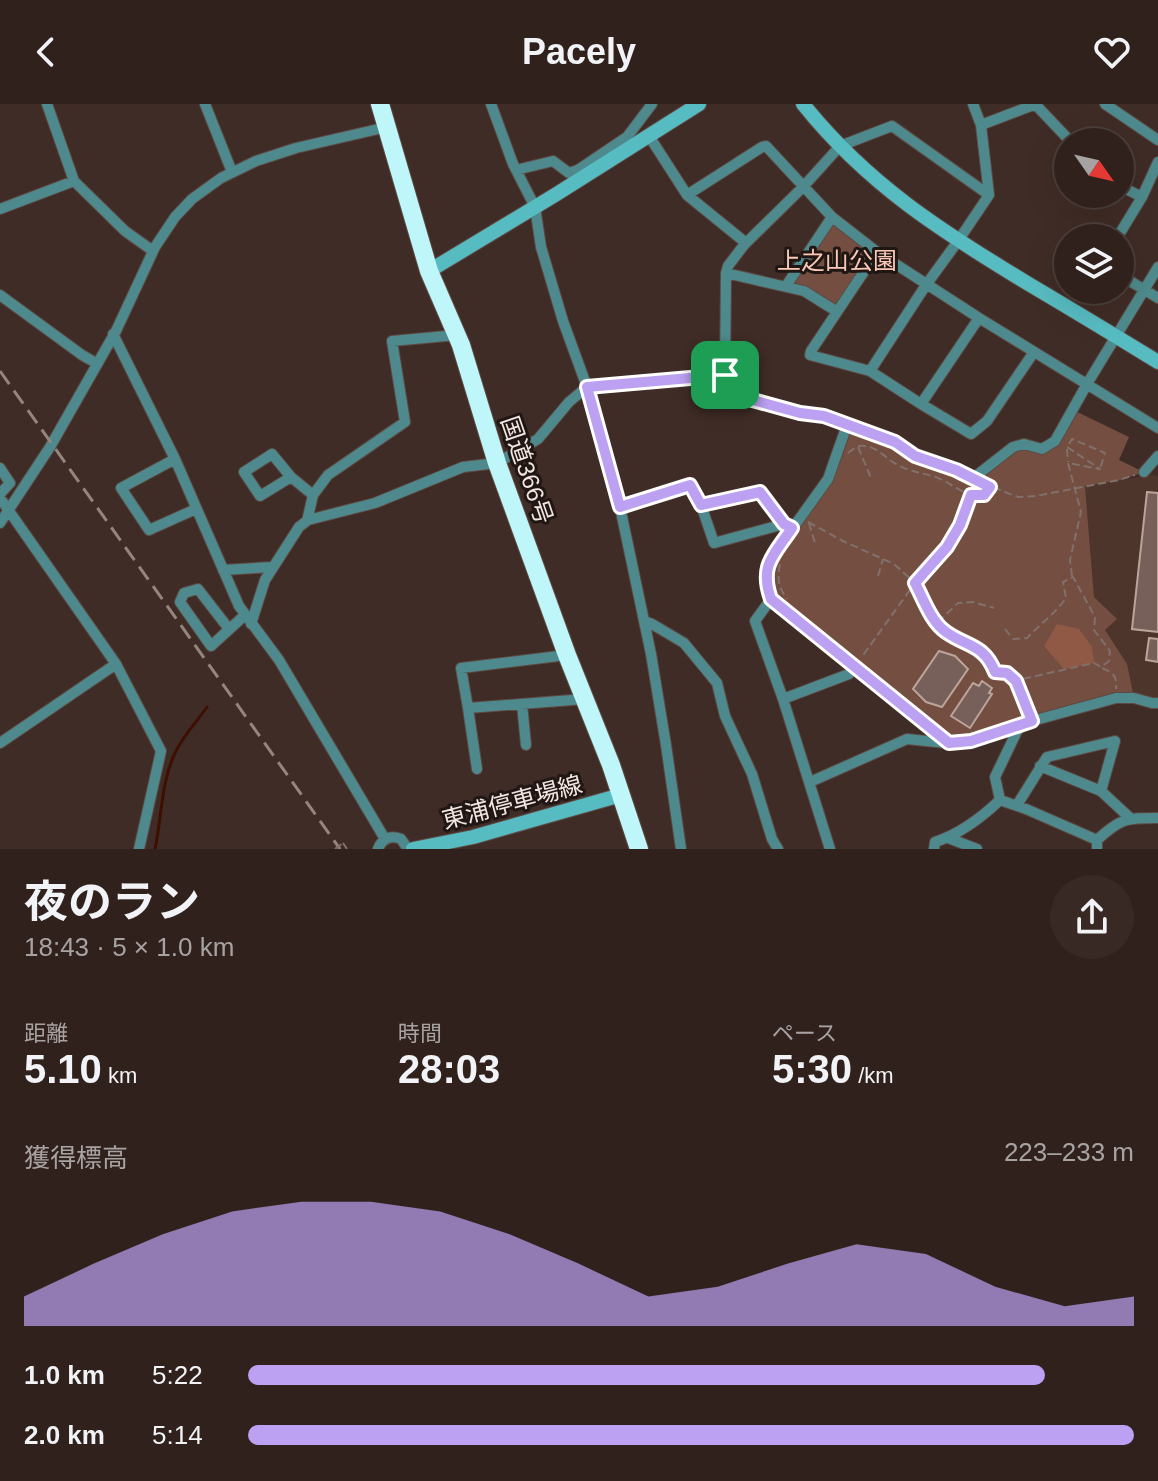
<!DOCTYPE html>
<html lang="ja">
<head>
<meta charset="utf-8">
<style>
	:root { --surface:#30211c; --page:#382925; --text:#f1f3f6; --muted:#a8a3a3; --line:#4b3e3b; --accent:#bca0f2 }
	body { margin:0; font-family:Helvetica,"Noto Sans JP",sans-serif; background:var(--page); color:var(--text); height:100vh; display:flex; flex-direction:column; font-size:30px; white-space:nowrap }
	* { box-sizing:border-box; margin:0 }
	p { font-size:26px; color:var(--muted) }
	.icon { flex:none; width:44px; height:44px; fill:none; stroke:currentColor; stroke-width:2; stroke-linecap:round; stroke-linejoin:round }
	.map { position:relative; height:745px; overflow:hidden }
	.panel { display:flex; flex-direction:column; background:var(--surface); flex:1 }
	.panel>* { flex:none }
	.needle { width:52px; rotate:124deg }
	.fabs { position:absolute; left:1054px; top:24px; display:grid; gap:16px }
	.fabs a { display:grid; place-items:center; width:80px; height:80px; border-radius:50%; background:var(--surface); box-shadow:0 8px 32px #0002,0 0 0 2px var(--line); font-size:40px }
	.pin { position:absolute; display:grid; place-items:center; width:68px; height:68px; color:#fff; margin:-34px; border-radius:16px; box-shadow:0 4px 12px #0006 }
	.round { display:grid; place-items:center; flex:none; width:84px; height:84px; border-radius:42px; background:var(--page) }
	.headline { display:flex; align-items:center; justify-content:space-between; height:136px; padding:0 24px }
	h1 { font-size:44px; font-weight:700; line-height:60px }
	.figures { display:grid; grid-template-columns:repeat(3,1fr); gap:12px; height:136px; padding:8px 24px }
	.figures div { display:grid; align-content:center }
	.figures b { font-size:40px; font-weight:700 }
	.figures small { font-size:22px; font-weight:400 }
	.figures p { font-size:22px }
	.chart { height:224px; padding:16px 24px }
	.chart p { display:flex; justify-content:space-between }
	.chart svg { width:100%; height:144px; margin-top:8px; fill:var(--accent); opacity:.7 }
	ul { padding:0 24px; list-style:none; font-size:26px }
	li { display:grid; grid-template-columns:128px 96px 1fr; align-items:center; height:60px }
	li i { height:20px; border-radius:10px; background:var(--accent) }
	header { display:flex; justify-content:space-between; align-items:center; height:104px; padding:0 24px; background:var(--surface); font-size:36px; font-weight:700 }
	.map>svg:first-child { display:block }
	.built { fill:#4e352c }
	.green { fill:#734e41 }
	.forest { fill:#905946 }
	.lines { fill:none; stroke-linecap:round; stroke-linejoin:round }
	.stream { stroke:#3e0f00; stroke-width:3 }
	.building { fill:#766059; stroke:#bca49b; stroke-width:2 }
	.street-casing { stroke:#5d4a44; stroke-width:12 }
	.secondary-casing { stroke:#5d4a44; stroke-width:16 }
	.highway-casing { stroke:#5d4a44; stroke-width:20 }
	.path { stroke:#81706b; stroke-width:2; stroke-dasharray:8 4; stroke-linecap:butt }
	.street { stroke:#4e8a8d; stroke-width:10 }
	.secondary { stroke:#57bcc2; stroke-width:14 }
	.highway { stroke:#bff6f9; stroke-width:18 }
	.rail { stroke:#95847f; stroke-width:3; stroke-dasharray:16 8; stroke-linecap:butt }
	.path-bridge { stroke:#81706b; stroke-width:2; stroke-dasharray:8 4; stroke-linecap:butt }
	.route-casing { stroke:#fff; stroke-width:16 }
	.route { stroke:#bca0f2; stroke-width:10 }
	.labels { text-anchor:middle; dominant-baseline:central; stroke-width:6; stroke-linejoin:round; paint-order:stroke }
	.park-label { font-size:24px; fill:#fcc8b6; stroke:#201714 }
	.street-label { font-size:24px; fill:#f3e6e2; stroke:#201714 }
</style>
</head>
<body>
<header><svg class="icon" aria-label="back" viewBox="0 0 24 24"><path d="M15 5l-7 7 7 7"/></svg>Pacely<svg class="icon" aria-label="heart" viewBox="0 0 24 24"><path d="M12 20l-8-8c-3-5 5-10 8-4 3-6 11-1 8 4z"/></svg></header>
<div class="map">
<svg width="1158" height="745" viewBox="0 0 1158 745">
	<rect width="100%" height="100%" fill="#402c26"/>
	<path class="built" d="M1152 371 1158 372V599L1134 594 1105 526 1094 493 1085 382Z"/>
	<path class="green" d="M830 121H834L868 148 869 151 836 200 831 201 808 183 794 181V177Z
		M1073 306 1129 333 1119 356 1144 368 1121 376 1085 382 1094 493 1117 515 1105 526 1127 560 1134 594 949 639 771 495 767 460 828 375 847 321 972 375 1013 343 1042 344 1055 337Z"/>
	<path class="forest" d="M1057 520 1079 525 1092 543 1094 559 1064 565 1044 542Z"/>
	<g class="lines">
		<path class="stream" d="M155 745C162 712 161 675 177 645 185 630 198 616 207 603"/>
	</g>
	<path class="building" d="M1147 388 1158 389V528L1132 525Z
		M1149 534 1158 535V558L1146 556Z
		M939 547 955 552 968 565 942 603 926 598 913 585Z
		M982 577 992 584 989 589 992 590 970 624 951 612 973 579 979 582Z"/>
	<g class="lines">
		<defs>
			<path id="street" d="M47 0 74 77 125 127 153 147
				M205 0 232 68
				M491 0 513 60 535 103 541 143 563 217 587 283 620 403 651 550 666 641 681 745
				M973 0 981 21 989 91
				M1035 0 1071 38
				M1105 0 1158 36
				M981 21 1036 0
				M649 32 687 91 746 139
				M516 66 553 57 569 69 578 66 627 33 652 0
				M1120 82 1142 93
				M687 91 762 43 766 42 832 113 877 148 979 214 1158 324
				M0 105 74 77
				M1117 134 1142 93 1158 58
				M877 148 811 247 810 251 870 267 921 300 979 214
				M726 169 804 187 836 207
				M1120 171 1158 194
				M786 182 832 113
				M0 191 82 251 96 259
				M113 230 175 355 239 502 279 556 385 735
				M870 267 926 181 958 137 989 91 892 22 840 42 803 83 744 141 728 162 726 169 725 271 735 285 749 295 800 309 824 312 895 338 915 352 956 366 972 375 1013 343 1024 340 1042 345 1055 337 1087 280 1158 163
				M921 300 971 330 987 317 1034 248
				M847 321 828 375 767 460 766 477 770 494 949 639
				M175 355 121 384 149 426 196 405
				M0 364 10 379 0 390
				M1144 368 1158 352
				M291 373 260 392 244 368 272 350 291 373 313 391 307 417
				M313 391 328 371 405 318 392 237 457 231
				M0 394 116 560 161 647 139 745
				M701 401 714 439 784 420
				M620 403 690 381 701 401 760 388 784 420 792 424
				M0 419 50 343 116 227 155 143 175 113 192 95 221 74 256 57 296 44 387 23
				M223 466 272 463
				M771 495 755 517 783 595 830 745
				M644 517 652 520 684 539 717 579 725 612 752 670 772 735 778 745
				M251 520 265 476 299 423 308 416 375 399 463 363 497 359 538 335 569 298 587 283 725 271
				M229 525 198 485 184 489 180 498 211 542 245 511
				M567 551 461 564 468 604 585 595
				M783 595 849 570 855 561
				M522 600 526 641
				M468 604 477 665
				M0 639 116 560
				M1040 662 1101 687
				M810 678 907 635 946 639 971 637 1032 617 1116 594H1134L1152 599H1158
				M1000 696 1026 705 1097 736
				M1000 696 995 673 1020 621
				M1017 701 1047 653 1115 637 1101 687 1130 714
				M948 734 977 745
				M378 745C382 734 391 731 401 735L408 745
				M934 745 935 738C960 730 981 714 1000 696
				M1097 745V736C1121 714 1126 714 1158 714"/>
			<path id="secondary" d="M803 0C867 80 941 127 1027 179 1071 205 1114 231 1158 258
				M429 167 555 91 699 0
				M413 745 473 733 621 691"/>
			<path id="highway" d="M380 0 429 167 461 241 497 359 567 551 611 661 639 745"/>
		</defs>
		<use href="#street" class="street-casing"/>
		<use href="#secondary" class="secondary-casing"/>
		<use href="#highway" class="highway-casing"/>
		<path class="path" d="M858 343 871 374
			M1067 345 1068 358
			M848 349C853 345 857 341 864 342 878 343 885 354 896 360 909 368 925 369 938 374 950 379 959 387 972 391L960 421 947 443 915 479 861 554
			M982 379 1018 393 1036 392 1119 376 1135 371
			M973 391H984L990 383
			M808 418 843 437 894 460 915 479 931 510 944 527 971 541 990 554 995 568C1021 570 1019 587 1028 607
			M809 419 815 439
			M780 460C777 474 778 483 787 495
			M878 472 883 455
			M1072 472 1070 456 1081 408 1068 359 1100 365 1067 343 1072 335 1105 349 1100 365
			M938 518 958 499 973 498 994 504
			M1005 525 1013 535 1027 534C1040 520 1056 509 1066 494L1063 478 1073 473 1095 513 1094 526 1110 547 1109 557 1101 563 1094 559 1018 576
			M1102 564C1114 569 1117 572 1116 585
			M343 739 347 745"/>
		<use href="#street" class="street"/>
		<use href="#secondary" class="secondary"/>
		<use href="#highway" class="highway"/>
		<path class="rail" d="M0 267 340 745"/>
		<path class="path-bridge" d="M335 745 343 739"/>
	</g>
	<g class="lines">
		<defs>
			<path id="route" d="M725 271 587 283 620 403 690 381 701 401 760 388 784 420 792 424C774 451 759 461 771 495L949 639 971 637 1032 617 1016 577 1007 569 995 568C984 540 967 543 946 528 931 518 923 494 915 479L947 443 960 421 971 391H984L990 383 956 366 915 352 895 338 824 312 800 309 749 295 735 285 725 271"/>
		</defs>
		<use href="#route" class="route-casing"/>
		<use href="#route" class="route"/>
	</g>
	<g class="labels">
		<g class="park-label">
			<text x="837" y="156">上之山公園</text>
		</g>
		<g class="street-label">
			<text transform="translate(527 366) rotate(71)">国道366号</text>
			<text transform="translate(512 698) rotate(-15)">東浦停車場線</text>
		</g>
	</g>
</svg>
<div class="fabs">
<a><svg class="needle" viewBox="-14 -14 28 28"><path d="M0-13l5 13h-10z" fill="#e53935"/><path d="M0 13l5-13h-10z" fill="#a8a3a3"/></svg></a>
<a><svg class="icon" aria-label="layers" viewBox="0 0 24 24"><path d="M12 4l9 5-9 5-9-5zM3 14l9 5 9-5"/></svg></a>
</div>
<div class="pin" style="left:725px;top:271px;background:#1e9e55"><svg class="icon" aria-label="arrive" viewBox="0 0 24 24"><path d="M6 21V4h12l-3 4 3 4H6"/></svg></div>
</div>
<section class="panel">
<div class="headline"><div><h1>夜のラン</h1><p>18:43 · 5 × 1.0 km</p></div><a class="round"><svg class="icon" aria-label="share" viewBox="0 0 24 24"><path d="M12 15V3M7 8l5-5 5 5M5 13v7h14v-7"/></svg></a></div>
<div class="figures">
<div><p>距離</p><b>5.10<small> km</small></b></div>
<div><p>時間</p><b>28:03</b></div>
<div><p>ペース</p><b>5:30<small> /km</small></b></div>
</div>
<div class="chart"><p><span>獲得標高</span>223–233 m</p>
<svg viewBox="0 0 160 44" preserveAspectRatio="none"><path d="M0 44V35L10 25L20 16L30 9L40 6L50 6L60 9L70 16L80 25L90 35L100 32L110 25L120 19L130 22L140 32L150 38L160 35V44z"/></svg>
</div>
<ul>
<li><b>1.0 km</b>5:22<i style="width:90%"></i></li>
<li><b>2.0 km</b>5:14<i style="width:100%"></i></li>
</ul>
</section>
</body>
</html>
